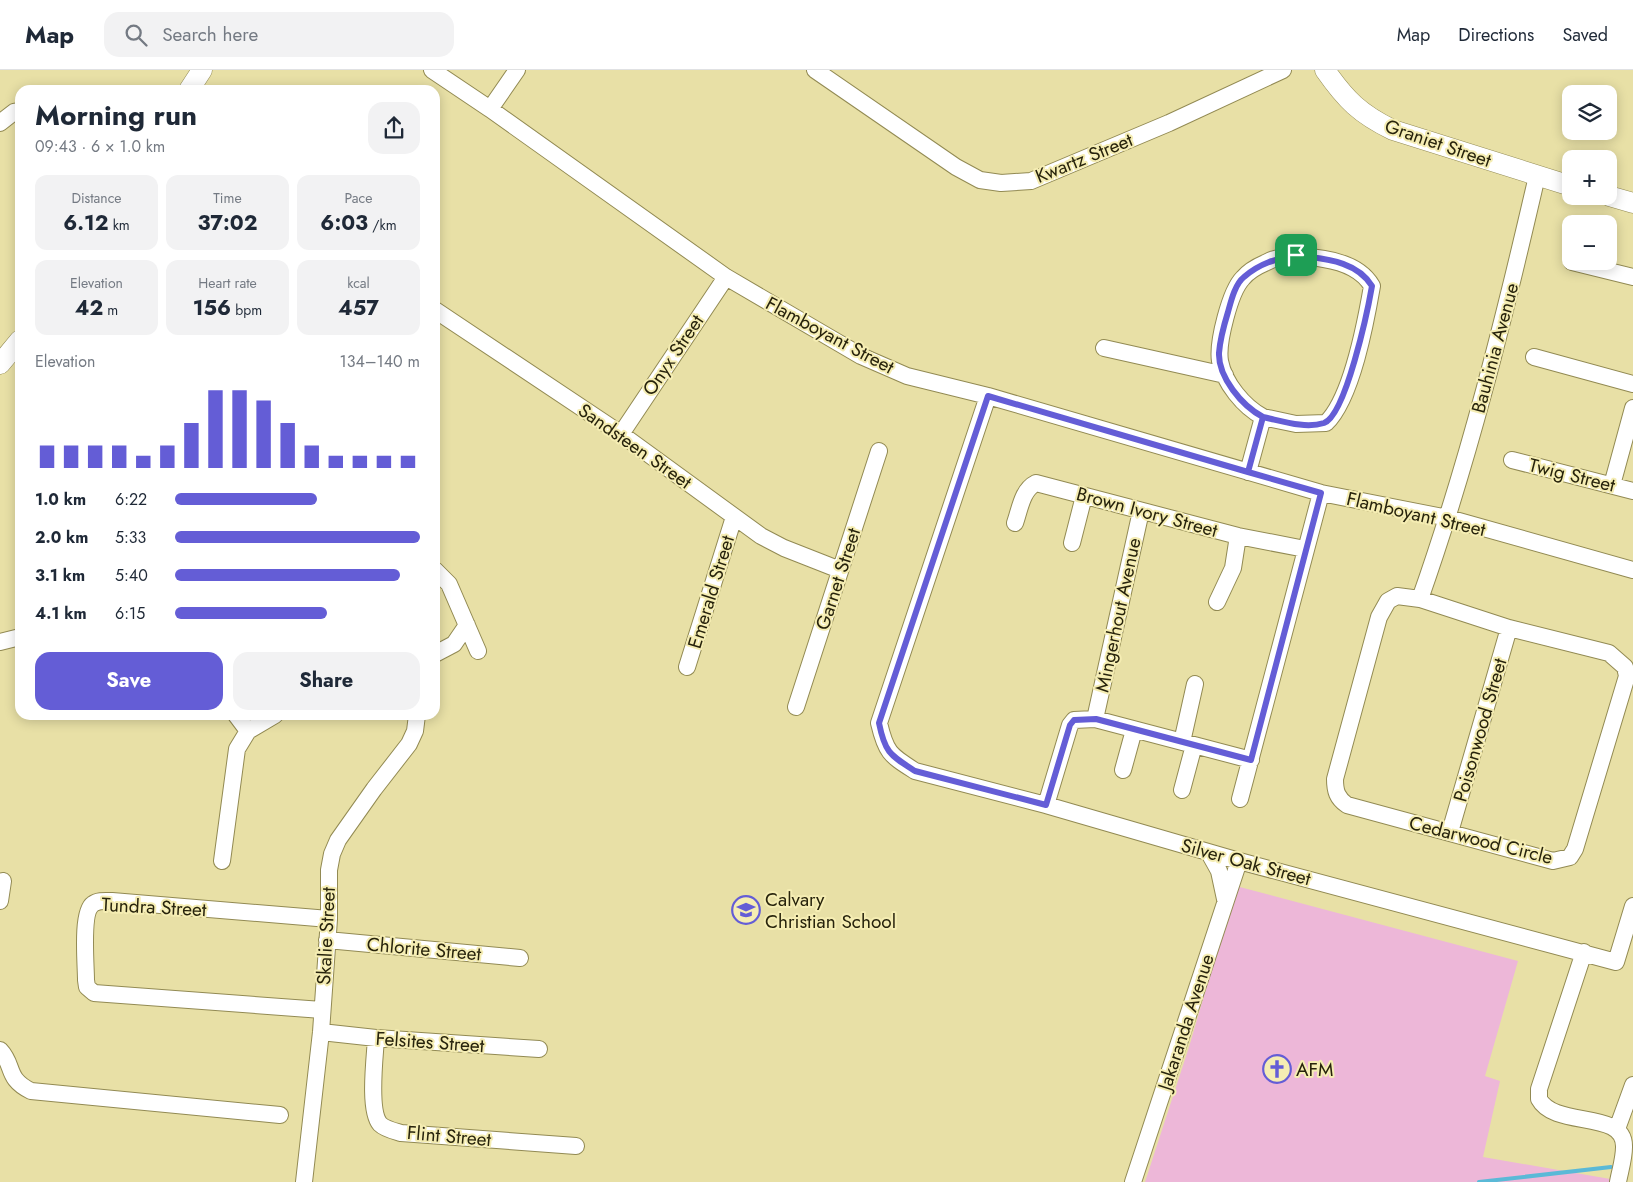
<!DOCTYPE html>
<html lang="en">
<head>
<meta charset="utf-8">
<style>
	:root { --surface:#fff; --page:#f2f2f3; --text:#1f2937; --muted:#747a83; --line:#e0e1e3; --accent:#645dd6 }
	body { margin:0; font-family:Jost,sans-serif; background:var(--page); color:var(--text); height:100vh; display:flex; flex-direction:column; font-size:19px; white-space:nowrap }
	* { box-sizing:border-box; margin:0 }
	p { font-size:16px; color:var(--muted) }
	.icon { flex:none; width:28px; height:28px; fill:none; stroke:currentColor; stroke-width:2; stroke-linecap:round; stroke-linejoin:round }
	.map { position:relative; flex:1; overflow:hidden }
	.side { position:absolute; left:15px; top:15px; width:425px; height:635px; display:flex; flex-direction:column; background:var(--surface); border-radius:15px; box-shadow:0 2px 12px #0003 }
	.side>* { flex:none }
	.fabs { position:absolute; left:1562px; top:15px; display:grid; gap:10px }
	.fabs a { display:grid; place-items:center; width:55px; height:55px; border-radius:10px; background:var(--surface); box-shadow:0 2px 12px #0003; font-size:25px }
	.pin { position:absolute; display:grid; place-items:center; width:42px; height:42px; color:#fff; margin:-21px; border-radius:10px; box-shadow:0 2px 8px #0006 }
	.round { display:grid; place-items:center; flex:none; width:52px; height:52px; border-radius:15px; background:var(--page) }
	.summary { display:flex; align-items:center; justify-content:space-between; height:85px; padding:0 20px }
	h1 { font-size:28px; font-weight:700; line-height:38px }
	.stats { display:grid; grid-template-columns:repeat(3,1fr); gap:8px; height:85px; padding:5px 20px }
	.stats div { display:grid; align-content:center; border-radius:12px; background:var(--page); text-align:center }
	.stats b { font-size:21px; font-weight:700 }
	.stats small { font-size:14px; font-weight:400 }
	.stats p { font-size:14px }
	.chart { height:140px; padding:10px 20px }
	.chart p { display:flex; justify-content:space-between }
	.chart svg { width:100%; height:90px; margin-top:5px; stroke:var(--accent); stroke-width:6 }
	.button { display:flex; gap:10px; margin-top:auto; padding:10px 20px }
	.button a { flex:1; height:58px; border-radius:15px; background:var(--accent); color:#fff; font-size:20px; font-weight:700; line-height:58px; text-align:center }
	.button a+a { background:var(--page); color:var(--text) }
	ul { padding:0 20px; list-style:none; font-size:16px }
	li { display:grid; grid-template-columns:80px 60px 1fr; align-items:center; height:38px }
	li i { height:12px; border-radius:6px; background:var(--accent) }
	header { display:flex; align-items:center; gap:30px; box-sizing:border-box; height:70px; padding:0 25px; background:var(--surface); border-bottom:1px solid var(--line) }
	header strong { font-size:24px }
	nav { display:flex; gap:28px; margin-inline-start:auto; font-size:18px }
	.search { width:350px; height:45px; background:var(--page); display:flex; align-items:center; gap:12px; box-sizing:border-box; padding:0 18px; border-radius:15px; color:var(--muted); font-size:19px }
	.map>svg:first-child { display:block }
	.green { fill:#edb7d8 }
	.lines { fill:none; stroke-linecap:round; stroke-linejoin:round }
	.stream { stroke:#5ab9d7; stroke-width:4 }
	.minor-casing { stroke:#928a53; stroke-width:18 }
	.tertiary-casing { stroke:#928a53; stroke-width:21 }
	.minor { stroke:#fff; stroke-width:16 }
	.tertiary { stroke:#fff; stroke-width:20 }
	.route-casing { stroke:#fff; stroke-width:10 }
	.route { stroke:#645dd6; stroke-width:6 }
	.labels { text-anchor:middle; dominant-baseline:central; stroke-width:4; stroke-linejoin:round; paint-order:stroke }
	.street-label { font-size:19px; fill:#27230c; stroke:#f5edb3 }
	.poi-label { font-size:19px; fill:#27230c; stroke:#f5edb3; text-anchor:start }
</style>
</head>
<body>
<header>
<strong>Map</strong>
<div class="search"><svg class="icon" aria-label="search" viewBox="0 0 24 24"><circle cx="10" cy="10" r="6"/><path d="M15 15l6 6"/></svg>Search here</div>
<nav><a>Map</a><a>Directions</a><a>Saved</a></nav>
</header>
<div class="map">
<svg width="1633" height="1112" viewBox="0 0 1633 1112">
	<rect width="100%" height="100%" fill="#e8e0a6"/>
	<path class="green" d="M1236 816 1518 891 1485 1006 1500 1011 1483 1087 1616 1110 1615 1112H1145L1189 977Z"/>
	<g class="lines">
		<path class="stream" d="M1479 1112 1611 1097"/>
		<defs>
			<path id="minor" d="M432 0 490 39 726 207 861 286 907 306 988 326 1321 423 1448 448 1633 500
				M815 0 956 97 980 110 1001 113 1031 111 1169 53 1283 0
				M490 39 517 0
				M0 53 14 42 20 41
				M1572 192 1633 207
				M435 240 621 364 761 466 784 478 840 500
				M1104 278 1225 305
				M1534 287 1633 314
				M988 326 879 653C886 683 890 685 915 701L1046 735 1239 791 1616 892 1633 836
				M621 364 726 207
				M1512 390 1633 421
				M1248 402 1263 347 1296 354 1326 353C1352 328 1366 251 1372 216 1362 199 1343 192 1324 189 1305 186 1283 183 1265 193 1258 196 1248 202 1243 208 1230 221 1217 273 1220 291 1224 313 1244 337 1263 347
				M1612 415 1633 338
				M1015 453C1020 439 1022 420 1036 413L1238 466 1305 479
				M1072 473 1084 426
				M435 500 449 514 478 581
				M1397 526 1420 529 1509 558 1609 583 1625 597 1627 606 1575 779 1570 787 1553 791 1347 735C1337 728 1335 721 1335 709L1379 547 1388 531Z
				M1420 529C1469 390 1504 249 1537 106
				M1217 532 1233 498 1238 466
				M0 572 20 567
				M435 584 454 574 467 555
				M687 597 734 447
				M796 637 879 381
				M236 645 248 661
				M1095 649 1141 441
				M1182 672 1195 614
				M1123 700 1134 660
				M1182 720 1194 675
				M1240 729 1321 423
				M1046 735 1070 655 1074 650 1095 649 1251 690
				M1450 762 1509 558
				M1209 783 1219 801 1225 829
				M222 791 237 679 248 661 275 645
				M0 831 3 811
				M327 870 520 888
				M1584 882 1539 1019V1029C1555 1059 1625 1039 1624 1077 1624 1089 1620 1101 1618 1112
				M322 940 94 923 87 917 86 910C86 895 81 842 93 834 98 830 106 831 112 831L329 849
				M321 962 376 968 539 979
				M376 968C375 987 368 1040 380 1054 385 1059 394 1061 401 1063L576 1076
				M0 980C15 996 5 1008 31 1021L280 1045
				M1617 1059 1633 1015
				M304 1112 321 962 329 849V800L332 784 338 770 374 719 409 674 415 661 417 645
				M1133 1112 1239 791"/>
			<path id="tertiary" d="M1325 0C1346 30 1360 44 1393 60L1571 116
				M189 20 202 0
				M1609 126 1633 133
				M0 294 20 270"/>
		</defs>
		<use href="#minor" class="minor-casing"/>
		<use href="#tertiary" class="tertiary-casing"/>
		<use href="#minor" class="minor"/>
		<use href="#tertiary" class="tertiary"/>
	</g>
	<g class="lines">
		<defs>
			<path id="route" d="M1296 185C1276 189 1260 193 1244 207 1235 214 1231 231 1228 242 1224 255 1220 269 1219 283 1218 307 1242 336 1263 347L1248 402 1321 423 1251 690 1096 649 1074 650 1070 655 1046 735 915 701C890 685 885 683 879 653L988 326 1248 402 1263 347C1282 351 1305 359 1324 353 1346 345 1368 239 1372 216 1356 190 1323 189 1296 185"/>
		</defs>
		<use href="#route" class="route-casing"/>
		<use href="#route" class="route"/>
	</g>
	<defs>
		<symbol id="school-ring" viewBox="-11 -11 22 22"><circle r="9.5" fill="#f5edb3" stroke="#645dd6" stroke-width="1.5"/><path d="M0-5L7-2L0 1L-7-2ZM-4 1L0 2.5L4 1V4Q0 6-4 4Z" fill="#645dd6"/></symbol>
		<symbol id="church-ring" viewBox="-11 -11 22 22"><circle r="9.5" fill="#f5edb3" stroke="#645dd6" stroke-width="1.5"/><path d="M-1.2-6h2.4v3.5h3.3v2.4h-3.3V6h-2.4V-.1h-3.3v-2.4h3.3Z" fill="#645dd6"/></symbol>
	</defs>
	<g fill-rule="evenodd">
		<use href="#school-ring" x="730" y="824" width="32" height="32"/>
		<use href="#church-ring" x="1261" y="983" width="32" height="32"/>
	</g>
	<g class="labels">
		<g class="street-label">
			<text transform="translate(1438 73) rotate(19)">Graniet Street</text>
			<text transform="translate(1084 88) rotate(-22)">Kwartz Street</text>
			<text transform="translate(830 265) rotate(28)">Flamboyant Street</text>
			<text transform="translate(1495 278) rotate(-75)">Bauhinia Avenue</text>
			<text transform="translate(673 285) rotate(-56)">Onyx Street</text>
			<text transform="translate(635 376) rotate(35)">Sandsteen Street</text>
			<text transform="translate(1572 405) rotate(14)">Twig Street</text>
			<text transform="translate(1147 442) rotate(15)">Brown Ivory Street</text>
			<text transform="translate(1416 444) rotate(13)">Flamboyant Street</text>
			<text transform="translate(838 509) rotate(-72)">Garnet Street</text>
			<text transform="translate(711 522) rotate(-73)">Emerald Street</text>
			<text transform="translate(1118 545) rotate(-78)">Mingerhout Avenue</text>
			<text transform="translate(1480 660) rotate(-74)">Poisonwood Street</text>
			<text transform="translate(1481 770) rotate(14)">Cedarwood Circle</text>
			<text transform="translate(1246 792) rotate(15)">Silver Oak Street</text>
			<text transform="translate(154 837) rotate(3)">Tundra Street</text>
			<text transform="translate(326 866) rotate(-87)">Skalie Street</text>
			<text transform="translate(424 879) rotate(5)">Chlorite Street</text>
			<text transform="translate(1186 952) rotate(-72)">Jakaranda Avenue</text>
			<text transform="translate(430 972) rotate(4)">Felsites Street</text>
			<text transform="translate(449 1066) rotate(5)">Flint Street</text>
		</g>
		<g class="poi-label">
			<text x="765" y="829">Calvary<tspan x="765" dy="22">Christian School</tspan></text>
			<text x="1296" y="999">AFM</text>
		</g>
	</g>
</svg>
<div class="fabs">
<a><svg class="icon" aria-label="layers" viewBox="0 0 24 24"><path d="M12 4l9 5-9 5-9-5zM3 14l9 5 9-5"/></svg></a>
<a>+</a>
<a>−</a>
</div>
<div class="pin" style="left:1296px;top:185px;background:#1e9e55"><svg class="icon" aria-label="arrive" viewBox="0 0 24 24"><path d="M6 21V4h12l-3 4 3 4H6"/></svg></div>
<section class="side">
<div class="summary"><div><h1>Morning run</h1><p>09:43 · 6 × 1.0 km</p></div><a class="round"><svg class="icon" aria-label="share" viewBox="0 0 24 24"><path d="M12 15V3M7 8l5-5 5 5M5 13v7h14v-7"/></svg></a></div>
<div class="stats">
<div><p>Distance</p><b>6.12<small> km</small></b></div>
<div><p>Time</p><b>37:02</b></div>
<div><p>Pace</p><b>6:03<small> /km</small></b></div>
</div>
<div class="stats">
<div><p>Elevation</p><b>42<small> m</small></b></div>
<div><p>Heart rate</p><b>156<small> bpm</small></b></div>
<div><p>kcal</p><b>457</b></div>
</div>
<div class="chart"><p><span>Elevation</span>134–140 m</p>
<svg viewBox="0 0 160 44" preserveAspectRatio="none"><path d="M5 44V33M15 44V33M25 44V33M35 44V33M45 44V38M55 44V33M65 44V22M75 44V6M85 44V6M95 44V11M105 44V22M115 44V33M125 44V38M135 44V38M145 44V38M155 44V38"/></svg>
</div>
<ul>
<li><b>1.0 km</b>6:22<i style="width:58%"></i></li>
<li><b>2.0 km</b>5:33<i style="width:100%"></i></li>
<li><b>3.1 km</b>5:40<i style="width:92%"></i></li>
<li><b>4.1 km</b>6:15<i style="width:62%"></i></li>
</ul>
<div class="button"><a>Save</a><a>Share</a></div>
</section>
</div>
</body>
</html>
